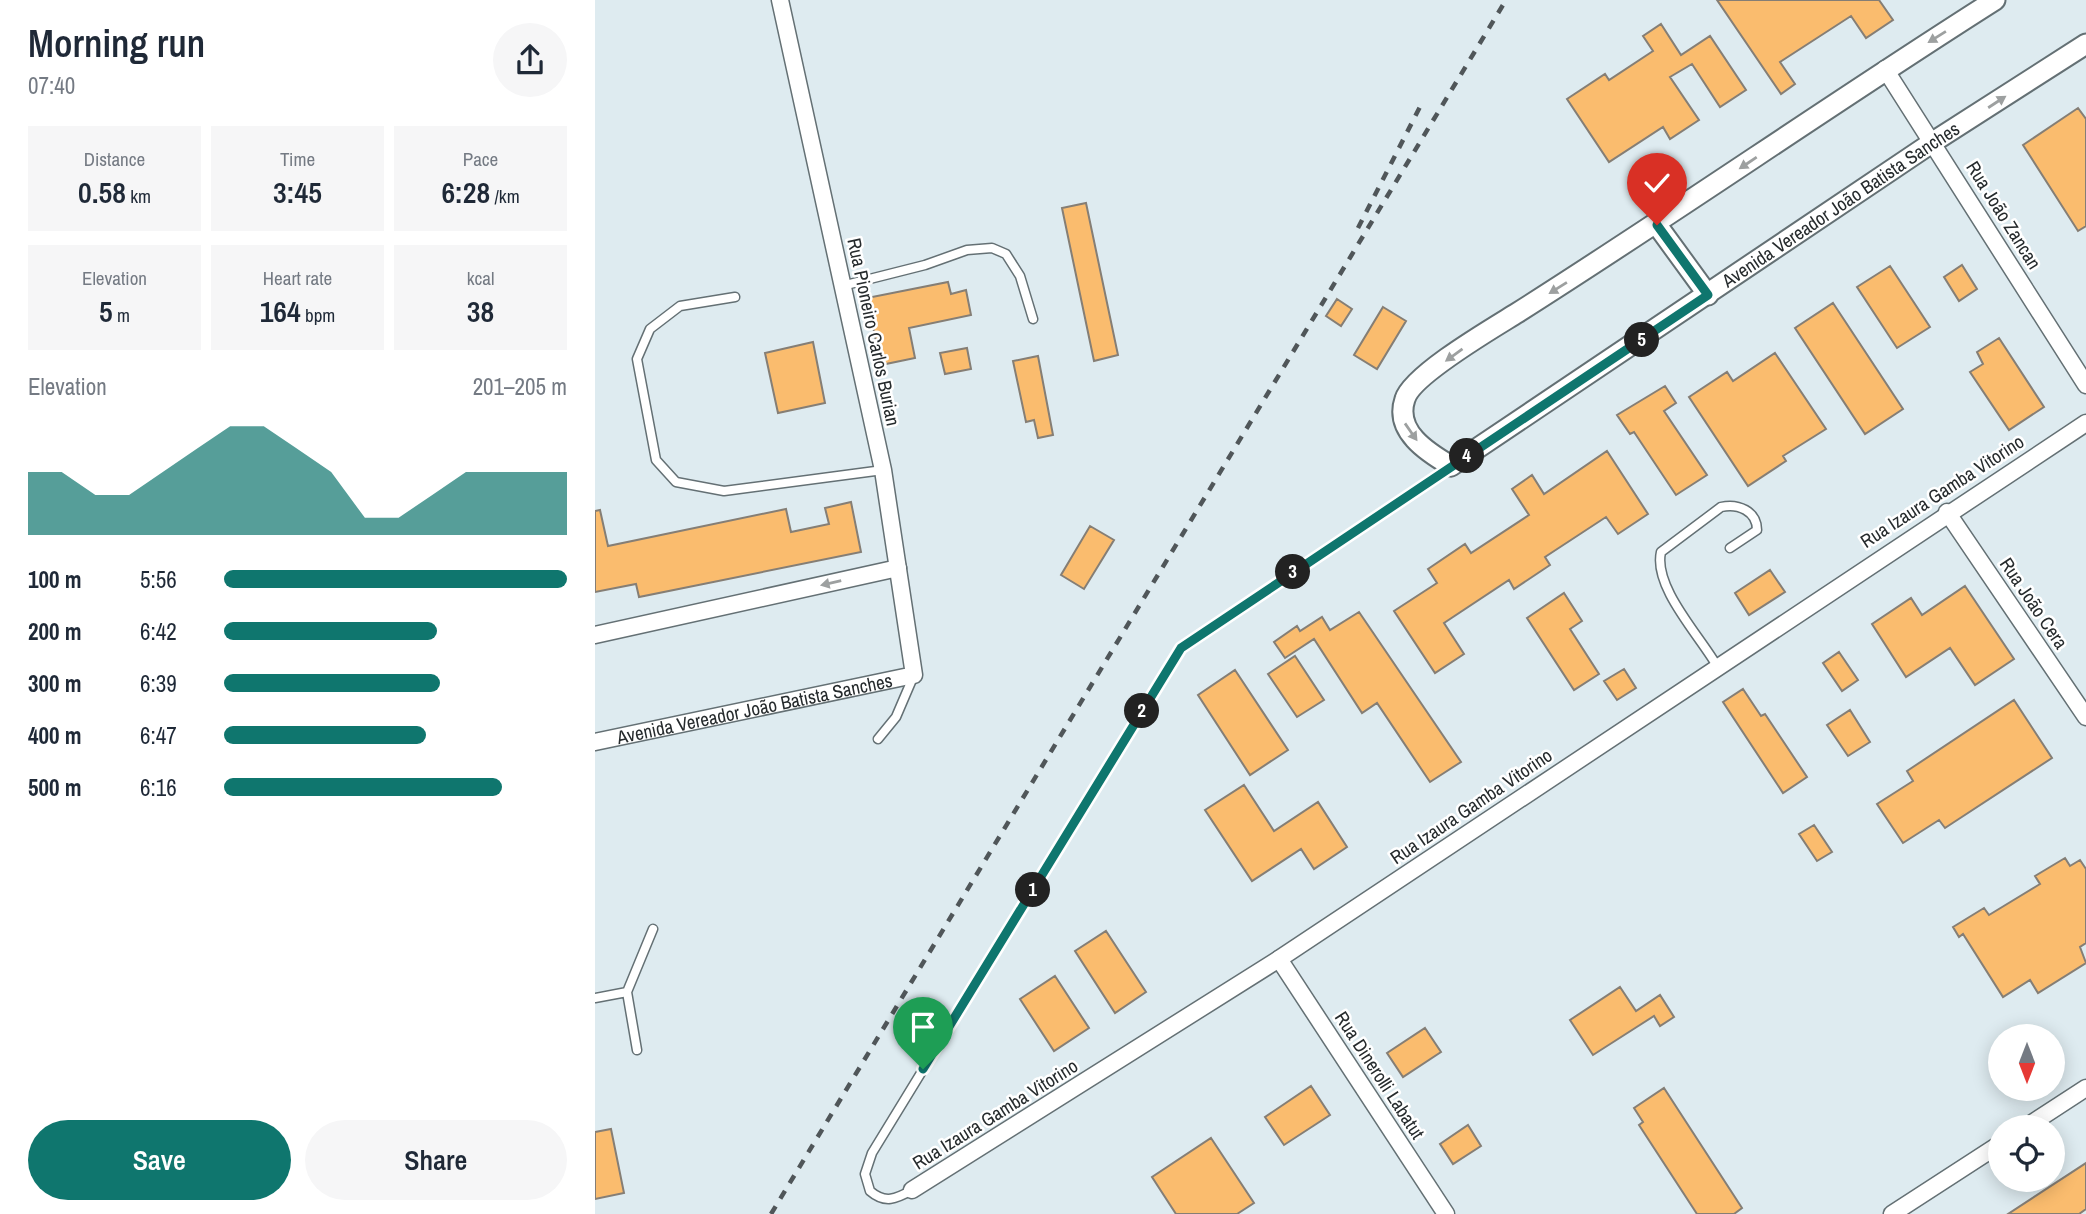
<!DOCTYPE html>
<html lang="en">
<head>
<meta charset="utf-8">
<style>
	:root { --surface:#fff; --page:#f6f6f7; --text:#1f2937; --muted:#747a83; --accent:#0f766e }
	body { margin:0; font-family:"Archivo Narrow",sans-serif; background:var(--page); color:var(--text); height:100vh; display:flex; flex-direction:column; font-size:26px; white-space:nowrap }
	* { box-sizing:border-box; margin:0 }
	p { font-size:23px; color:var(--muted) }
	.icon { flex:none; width:38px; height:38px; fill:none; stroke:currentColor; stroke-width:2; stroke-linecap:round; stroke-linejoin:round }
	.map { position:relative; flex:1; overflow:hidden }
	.sheet { display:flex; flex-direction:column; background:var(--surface); width:595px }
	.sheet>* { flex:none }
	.needle { width:46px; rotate:180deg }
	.buttons { position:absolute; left:1393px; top:1024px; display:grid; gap:14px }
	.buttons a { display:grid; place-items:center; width:77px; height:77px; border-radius:50%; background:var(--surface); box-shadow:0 4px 18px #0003; font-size:35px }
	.pin { position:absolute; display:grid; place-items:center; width:60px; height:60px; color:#fff; margin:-72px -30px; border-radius:50% 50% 50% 0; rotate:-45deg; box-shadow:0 0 7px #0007 }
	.pin .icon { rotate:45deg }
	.km { position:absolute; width:35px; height:35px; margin:-18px; border-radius:50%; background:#222; color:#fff; font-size:19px; line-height:35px; text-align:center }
	.round { display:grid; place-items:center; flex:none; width:74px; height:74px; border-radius:37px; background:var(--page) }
	.overview { display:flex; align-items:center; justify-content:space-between; height:119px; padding:0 28px }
	h1 { font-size:38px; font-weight:600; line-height:52px }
	.stats { display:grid; grid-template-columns:repeat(3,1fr); gap:10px; height:119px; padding:7px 28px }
	.stats div { display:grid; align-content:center; border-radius:0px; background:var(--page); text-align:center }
	.stats b { font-size:30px; font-weight:600 }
	.stats small { font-size:19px; font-weight:400 }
	.stats p { font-size:19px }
	.chart { height:196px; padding:14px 28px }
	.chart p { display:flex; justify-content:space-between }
	.chart svg { width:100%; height:126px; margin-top:7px; fill:var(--accent); opacity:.7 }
	.action { display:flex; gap:14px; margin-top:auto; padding:14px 28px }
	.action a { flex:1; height:80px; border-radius:42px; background:var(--accent); color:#fff; font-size:28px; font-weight:600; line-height:80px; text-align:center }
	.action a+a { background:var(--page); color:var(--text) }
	ul { padding:0 28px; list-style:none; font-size:23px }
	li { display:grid; grid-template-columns:112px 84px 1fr; align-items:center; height:52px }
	li i { height:18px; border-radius:9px; background:var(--accent) }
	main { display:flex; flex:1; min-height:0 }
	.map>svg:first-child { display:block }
	.building { fill:#fabc6e; stroke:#857e75; stroke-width:2 }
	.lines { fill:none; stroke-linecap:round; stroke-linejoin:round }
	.service-casing { stroke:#647074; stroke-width:11 }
	.minor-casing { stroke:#647074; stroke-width:19 }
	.tertiary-casing { stroke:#647074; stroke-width:23 }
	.service { stroke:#fff; stroke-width:8 }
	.minor { stroke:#fff; stroke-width:16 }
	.tertiary { stroke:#fff; stroke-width:19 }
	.rail { stroke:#505659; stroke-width:4.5; stroke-dasharray:9 9; stroke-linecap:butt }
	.oneway { fill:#9da0a0 }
	.route-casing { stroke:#fff; stroke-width:14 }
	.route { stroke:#0f766e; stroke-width:9 }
	.labels { text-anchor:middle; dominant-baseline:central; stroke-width:5; stroke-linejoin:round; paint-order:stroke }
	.street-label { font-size:19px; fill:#262b2d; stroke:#fff }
</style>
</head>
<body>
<main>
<section class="sheet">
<div class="overview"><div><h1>Morning run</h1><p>07:40</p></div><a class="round"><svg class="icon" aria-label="share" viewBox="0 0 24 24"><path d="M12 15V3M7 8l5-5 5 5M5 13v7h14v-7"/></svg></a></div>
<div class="stats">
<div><p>Distance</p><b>0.58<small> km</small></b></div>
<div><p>Time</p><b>3:45</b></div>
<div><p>Pace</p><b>6:28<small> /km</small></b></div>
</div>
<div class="stats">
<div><p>Elevation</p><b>5<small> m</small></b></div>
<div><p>Heart rate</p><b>164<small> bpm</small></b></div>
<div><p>kcal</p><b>38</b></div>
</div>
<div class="chart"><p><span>Elevation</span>201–205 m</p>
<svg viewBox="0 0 160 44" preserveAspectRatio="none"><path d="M0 44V22L10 22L20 30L30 30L40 22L50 14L60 6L70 6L80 14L90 22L100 38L110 38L120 30L130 22L140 22L150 22L160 22V44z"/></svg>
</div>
<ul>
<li><b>100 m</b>5:56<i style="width:100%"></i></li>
<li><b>200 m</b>6:42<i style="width:62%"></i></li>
<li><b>300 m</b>6:39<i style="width:63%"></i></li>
<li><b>400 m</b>6:47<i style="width:59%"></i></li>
<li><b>500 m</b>6:16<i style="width:81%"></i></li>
</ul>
<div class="action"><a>Save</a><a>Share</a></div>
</section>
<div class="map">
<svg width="1491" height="1214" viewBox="0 0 1491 1214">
	<rect width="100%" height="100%" fill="#deebf0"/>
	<path class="building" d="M1122 0H1284L1298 20 1271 38 1256 16 1185 62 1200 84 1186 94Z
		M1066 24 1086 55 1115 36 1151 90 1125 107 1097 64 1075 77 1104 120 1075 139 1068 127 1014 162 972 99 1010 74 1014 80 1058 51 1048 36Z
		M1483 108 1491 119V226L1483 231 1428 145Z
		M491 203 523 355 499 361 467 208Z
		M1367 265 1382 289 1364 301 1349 277Z
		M1295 266 1335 327 1302 348 1262 287Z
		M353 282 356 294 371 290 376 315 314 328 320 358 286 365 272 298Z
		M742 299 757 309 746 326 731 316Z
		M1238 303 1308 409 1270 434 1200 328Z
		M788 307 811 321 782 369 759 355Z
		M1404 338 1449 407 1414 430 1375 372 1388 364 1382 352Z
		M218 342 230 403 183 413 170 353Z
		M372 348 376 369 350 374 345 353Z
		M1180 353 1231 429 1188 456 1191 461 1153 486 1094 397 1132 372 1138 381Z
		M443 356 458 435 443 438 439 420 431 422 418 361Z
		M1070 386 1081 403 1069 411 1112 475 1081 495 1039 432 1035 434 1022 415Z
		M1012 451 1053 514 1023 534 1011 517 950 557 955 565 919 589 914 580 849 623 869 654 840 673 799 611 842 583 833 569 870 544 876 553 934 515 917 489 937 475 949 494Z
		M256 502 266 552 44 597 41 584 0 592V511L5 510 13 546 191 509 196 532 234 524 230 508Z
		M495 526 519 540 489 589 466 575Z
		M1175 570 1190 592 1154 615 1140 593Z
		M1370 586 1419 659 1380 685 1355 648 1311 677 1277 624 1316 598 1327 615Z
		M969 593 987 621 975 629 1004 674 979 690 932 618Z
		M764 612 866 762 835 782 782 703 767 713 719 639 690 658 679 642 702 626 705 631 727 617 735 630Z
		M1244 652 1263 680 1247 691 1228 663Z
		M700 656 729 700 702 717 673 674Z
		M1029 669 1041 688 1022 700 1009 681Z
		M640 670 693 750 655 775 603 695Z
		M1148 689 1166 716 1170 714 1212 777 1188 793 1128 702Z
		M1419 700 1457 758 1350 828 1344 820 1308 843 1282 804 1318 781 1312 771Z
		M1255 710 1275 742 1253 756 1232 725Z
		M649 785 679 831 723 802 752 847 719 869 706 849 657 881 610 810Z
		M1219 825 1237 852 1222 861 1204 834Z
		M1470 858 1475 866 1485 860 1491 869V943L1485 947 1491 963 1443 993 1435 980 1408 997 1368 934 1364 937 1358 927 1389 908 1394 915 1445 884 1440 876Z
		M511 931 551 992 520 1013 480 951Z
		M460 976 494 1028 459 1051 425 999Z
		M1025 987 1041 1011 1065 995 1079 1017 1065 1026 1059 1016 998 1055 975 1020Z
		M830 1028 846 1052 808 1077 792 1053Z
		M716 1086 735 1115 689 1145 670 1117Z
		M1069 1088 1147 1208 1139 1214H1102L1044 1125 1048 1122 1039 1108Z
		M873 1125 886 1146 858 1164 845 1144Z
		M16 1129 29 1193 0 1199V1132Z
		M616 1138 659 1203 642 1214H581L557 1177Z
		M1491 1163V1209L1484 1214H1413Z"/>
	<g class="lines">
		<defs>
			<path id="service" d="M247 286 330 265 372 250 397 248 411 254 425 276 438 319
				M140 297 85 306 55 329 42 359 61 460 81 482 129 491 288 470
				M1122 666C1105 636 1058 587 1066 552L1126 507C1143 503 1162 511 1162 530L1135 548
				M283 739 301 717 319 675
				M0 998 32 992
				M42 1050 32 992 58 929
				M317 1190C301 1199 290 1204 275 1191L270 1174 277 1153 586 648 856 466"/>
			<g id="minor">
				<path d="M1290 69 1491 385"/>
				<path d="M1352 512 1491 717"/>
				<path d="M0 635 303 568"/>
				<path id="s1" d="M0 742 319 675 288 470 185 0"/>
				<path d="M684 959 851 1214"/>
				<path d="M1431 1127 1491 1088"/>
				<path d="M317 1190 684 959 1491 423"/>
				<path d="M1297 1214 1405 1144"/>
			</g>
			<g id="tertiary">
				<path id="s2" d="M1400 0C1239 102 1083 211 922 313 898 328 817 375 810 399 799 431 832 452 856 466L1338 142 1491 44"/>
				<path d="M1062 225 1113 295"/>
			</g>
		</defs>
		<use href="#service" class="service-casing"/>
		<use href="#minor" class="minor-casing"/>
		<use href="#tertiary" class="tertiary-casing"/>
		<use href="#service" class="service"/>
		<use href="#minor" class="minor"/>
		<use href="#tertiary" class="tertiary"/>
		<path class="rail" d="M763 228 827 103
			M176 1214 911 0"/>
	</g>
	<defs><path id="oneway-solid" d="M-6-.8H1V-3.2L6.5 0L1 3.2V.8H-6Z" transform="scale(1.75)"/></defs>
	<g class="oneway">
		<use href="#oneway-solid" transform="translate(1342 37) rotate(148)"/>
		<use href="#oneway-solid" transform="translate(1402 102) rotate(-33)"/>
		<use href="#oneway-solid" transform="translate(1153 163) rotate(146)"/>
		<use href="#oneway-solid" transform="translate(963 288) rotate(148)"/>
		<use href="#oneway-solid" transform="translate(859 355) rotate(144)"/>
		<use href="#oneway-solid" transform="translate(816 432) rotate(55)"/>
		<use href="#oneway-solid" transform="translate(236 583) rotate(167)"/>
	</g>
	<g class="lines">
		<defs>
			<path id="route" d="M328 1069 586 648 1113 295 1062 225"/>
		</defs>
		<use href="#route" class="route-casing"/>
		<use href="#route" class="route"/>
	</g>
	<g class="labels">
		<g class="street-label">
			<text stroke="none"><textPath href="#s2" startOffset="1272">Avenida Vereador João Batista Sanches</textPath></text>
			<text transform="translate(1409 215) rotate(58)">Rua João Zancan</text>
			<text transform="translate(279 332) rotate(78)">Rua Pioneiro Carlos Burian</text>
			<text transform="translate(1347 491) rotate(-33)">Rua Izaura Gamba Vitorino</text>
			<text transform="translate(1439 603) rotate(56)">Rua João Cera</text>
			<text stroke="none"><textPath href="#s1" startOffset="163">Avenida Vereador João Batista Sanches</textPath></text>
			<text transform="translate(876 806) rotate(-34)">Rua Izaura Gamba Vitorino</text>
			<text transform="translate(785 1075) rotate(57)">Rua Dinerolli Labatut</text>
			<text transform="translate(400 1114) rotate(-32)">Rua Izaura Gamba Vitorino</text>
		</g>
	</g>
</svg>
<div class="buttons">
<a><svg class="needle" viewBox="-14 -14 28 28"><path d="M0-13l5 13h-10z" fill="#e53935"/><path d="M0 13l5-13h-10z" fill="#747a83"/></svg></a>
<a><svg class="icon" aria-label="locate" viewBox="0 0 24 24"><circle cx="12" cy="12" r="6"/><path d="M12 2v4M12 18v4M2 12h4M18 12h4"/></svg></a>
</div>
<div class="pin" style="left:328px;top:1069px;background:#1e9e55"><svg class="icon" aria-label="arrive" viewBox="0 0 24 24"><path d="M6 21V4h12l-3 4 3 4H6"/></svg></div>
<div class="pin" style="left:1062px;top:225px;background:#d93025"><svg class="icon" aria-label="check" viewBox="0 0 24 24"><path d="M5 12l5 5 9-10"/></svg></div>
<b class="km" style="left:438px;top:890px">1</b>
<b class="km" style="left:547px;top:711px">2</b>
<b class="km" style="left:698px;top:572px">3</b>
<b class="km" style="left:872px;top:456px">4</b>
<b class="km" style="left:1047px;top:340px">5</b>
</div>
</main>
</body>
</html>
